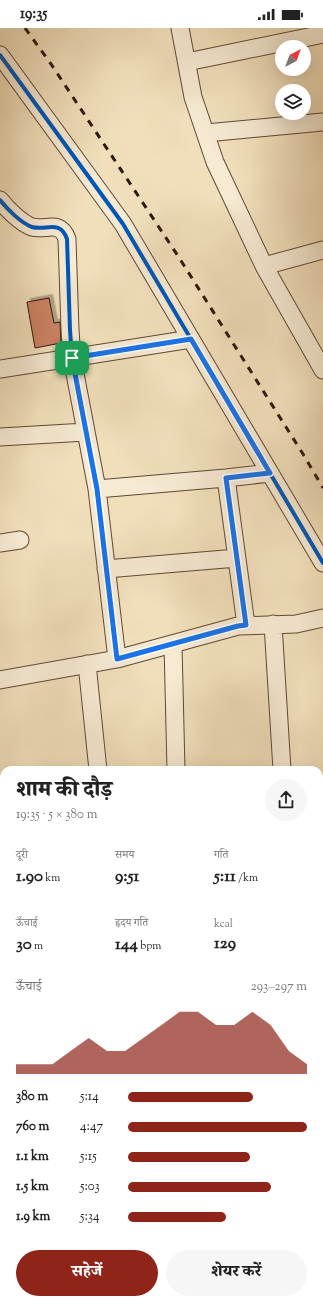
<!DOCTYPE html>
<html lang="hi">
<head>
<meta charset="utf-8">
<style>
	:root { --surface:#fff; --page:#f6f6f6; --text:#222; --muted:#767676; --accent:#8f2418 }
	body { margin:0; font-family:"Sorts Mill Goudy","Noto Serif Devanagari",serif; background:var(--page); color:var(--text); height:100vh; display:flex; flex-direction:column; font-size:15px; white-space:nowrap }
	* { box-sizing:border-box; margin:0 }
	p { font-size:13px; color:var(--muted) }
	.icon { flex:none; width:22px; height:22px; fill:none; stroke:currentColor; stroke-width:2; stroke-linecap:round; stroke-linejoin:round }
	.map { position:relative; flex:1; overflow:hidden }
	.side { position:absolute; left:0px; top:738px; width:323px; height:538px; display:flex; flex-direction:column; background:var(--surface); border-radius:12px 12px 0 0; box-shadow:0 4px 16px #0002 }
	.side>* { flex:none }
	.needle { width:26px; rotate:41deg }
	.fabs { position:absolute; left:275px; top:12px; display:grid; gap:8px }
	.fabs a { display:grid; place-items:center; width:36px; height:36px; border-radius:50%; background:var(--surface); box-shadow:0 4px 16px #0002; font-size:20px }
	.pin { position:absolute; display:grid; place-items:center; width:34px; height:34px; color:#fff; margin:-17px; border-radius:8px; box-shadow:0 2px 6px #0006 }
	.round { display:grid; place-items:center; flex:none; width:42px; height:42px; border-radius:21px; background:var(--page) }
	.head { display:flex; align-items:center; justify-content:space-between; height:68px; padding:0 16px }
	h1 { font-size:22px; font-weight:800; line-height:30px }
	.stats { display:grid; grid-template-columns:repeat(3,1fr); gap:6px; height:68px; padding:4px 16px }
	.stats div { display:grid; align-content:center }
	.stats b { font-size:17px; font-weight:800 }
	.stats small { font-size:11px; font-weight:400 }
	.stats p { font-size:11px }
	.chart { height:112px; padding:8px 16px }
	.chart p { display:flex; justify-content:space-between }
	.chart svg { width:100%; height:72px; margin-top:4px; fill:var(--accent); opacity:.7 }
	.action { display:flex; gap:8px; margin-top:auto; padding:8px 16px }
	.action a { flex:1; height:46px; border-radius:24px; background:var(--accent); color:#fff; font-size:16px; font-weight:800; line-height:46px; text-align:center }
	.action a+a { background:var(--page); color:var(--text) }
	ul { padding:0 16px; list-style:none; font-size:13px }
	li { display:grid; grid-template-columns:64px 48px 1fr; align-items:center; height:30px }
	li i { height:10px; border-radius:5px; background:var(--accent) }
	.status { display:flex; justify-content:space-between; align-items:center; height:28px; padding:0 20px; background:var(--surface); direction:ltr }
	.status svg { height:11px; fill:currentColor }
	.map>svg:first-child { display:block }
	.building { fill:#cc8264; stroke:#2f150a; filter:url(#shadow) }
	.lines { fill:none; stroke-linecap:round; stroke-linejoin:round }
	.minor-casing { stroke:#604836; stroke-width:19 }
	.minor { stroke:#f6ead3; stroke-width:17 }
	.rail { stroke:#2f150a; stroke-width:3; stroke-dasharray:7 7; stroke-linecap:butt }
	.cycleway-casing { stroke:#f6ead3; stroke-width:6 }
	.cycleway { stroke:#0057b8; stroke-width:4 }
	.route-casing { stroke:#fff; stroke-width:8 }
	.route { stroke:#1a73e8; stroke-width:5 }
</style>
</head>
<body>
<div class="status"><b>19:35</b><svg viewBox="0 0 49 12"><path d="M0 12V9h3v3zM5 12V6h3v6zM10 12V3h3v9zM15 12V0h3v12zM26 1h20v11H26zM47 4h2v5h-2z"/></svg></div>
<div class="map">
<svg width="323" height="1276" viewBox="0 0 323 1276">
	<defs>
		<filter id="shadow"><feDropShadow dx="3.5" dy="-3.5" stdDeviation="0" flood-color="#0004"/></filter>
	</defs>
	<rect width="100%" height="100%" fill="#f1dfbb"/>
	<filter id="stains"><feTurbulence type="fractalNoise" baseFrequency=".005" numOctaves="4"/><feColorMatrix values="0 0 0 0 .2 0 0 0 0 .09 0 0 0 0 .02 0 0 0 .5 -.17"/></filter>
	<radialGradient id="worn" r=".72"><stop offset=".6" stop-color="#630" stop-opacity="0"/><stop offset="1" stop-color="#630" stop-opacity=".3"/></radialGradient>
	<path class="building" d="M49 270 54 295 60 294 61 315 35 320 27 274Z"/>
	<g class="lines">
		<defs>
			<path id="minor" d="M180 0 193 69 215 134 264 238 323 342
				M0 27 123 196 323 535
				M187 34 323 6
				M206 105 323 94
				M0 172C7 181 21 195 32 199 46 203 60 191 67 211L70 302 72 330 97 461 117 631
				M264 238 323 222
				M0 341 191 311
				M0 409 86 404
				M226 450 246 597
				M97 461 226 450 270 445
				M0 515 20 512
				M106 541 237 530
				M273 596 282 742
				M173 616 176 742
				M87 636 98 742
				M0 652 117 631 238 598 296 596 323 590
				M0 808H4
				M0 916 4 915
				M0 1016H4
				M319 1085 323 1088
				M319 1227H323
				M217 1272 218 1276"/>
		</defs>
		<use href="#minor" class="minor-casing"/>
		<use href="#minor" class="minor"/>
		<path class="rail" d="M25 0 51 36 178 228 303 426 323 460"/>
		<defs>
			<path id="cycleway" d="M0 27 123 196 323 535
				M0 172C7 181 21 195 32 199 46 203 60 191 67 211L70 302 72 330 97 461 117 631"/>
		</defs>
		<use href="#cycleway" class="cycleway-casing"/>
		<use href="#cycleway" class="cycleway"/>
	</g>
	<g class="lines">
		<defs>
			<path id="route" d="M191 311 270 445 226 450 246 597 238 598 117 631 97 461 72 330Z"/>
		</defs>
		<use href="#route" class="route-casing"/>
		<use href="#route" class="route"/>
	</g>
	<rect width="100%" height="100%" filter="url(#stains)"/>
	<rect width="100%" height="100%" fill="url(#worn)"/>
</svg>
<div class="fabs">
<a><svg class="needle" viewBox="-14 -14 28 28"><path d="M0-13l5 13h-10z" fill="#e53935"/><path d="M0 13l5-13h-10z" fill="#767676"/></svg></a>
<a><svg class="icon" aria-label="layers" viewBox="0 0 24 24"><path d="M12 4l9 5-9 5-9-5zM3 14l9 5 9-5"/></svg></a>
</div>
<div class="pin" style="left:72px;top:330px;background:#1e9e55"><svg class="icon" aria-label="arrive" viewBox="0 0 24 24"><path d="M6 21V4h12l-3 4 3 4H6"/></svg></div>
<section class="side">
<div class="head"><div><h1>शाम की दौड़</h1><p>19:35 · 5 × 380 m</p></div><a class="round"><svg class="icon" aria-label="share" viewBox="0 0 24 24"><path d="M12 15V3M7 8l5-5 5 5M5 13v7h14v-7"/></svg></a></div>
<div class="stats">
<div><p>दूरी</p><b>1.90<small> km</small></b></div>
<div><p>समय</p><b>9:51</b></div>
<div><p>गति</p><b>5:11<small> /km</small></b></div>
</div>
<div class="stats">
<div><p>ऊँचाई</p><b>30<small> m</small></b></div>
<div><p>हृदय गति</p><b>144<small> bpm</small></b></div>
<div><p>kcal</p><b>129</b></div>
</div>
<div class="chart"><p><span>ऊँचाई</span>293–297 m</p>
<svg viewBox="0 0 160 44" preserveAspectRatio="none"><path d="M0 44V38L10 38L20 38L30 30L40 22L50 30L60 30L70 22L80 14L90 6L100 6L110 14L120 14L130 6L140 14L150 30L160 38V44z"/></svg>
</div>
<ul>
<li><b>380 m</b>5:14<i style="width:70%"></i></li>
<li><b>760 m</b>4:47<i style="width:100%"></i></li>
<li><b>1.1 km</b>5:15<i style="width:68%"></i></li>
<li><b>1.5 km</b>5:03<i style="width:80%"></i></li>
<li><b>1.9 km</b>5:34<i style="width:55%"></i></li>
</ul>
<div class="action"><a>सहेजें</a><a>शेयर करें</a></div>
</section>
</div>
</body>
</html>
